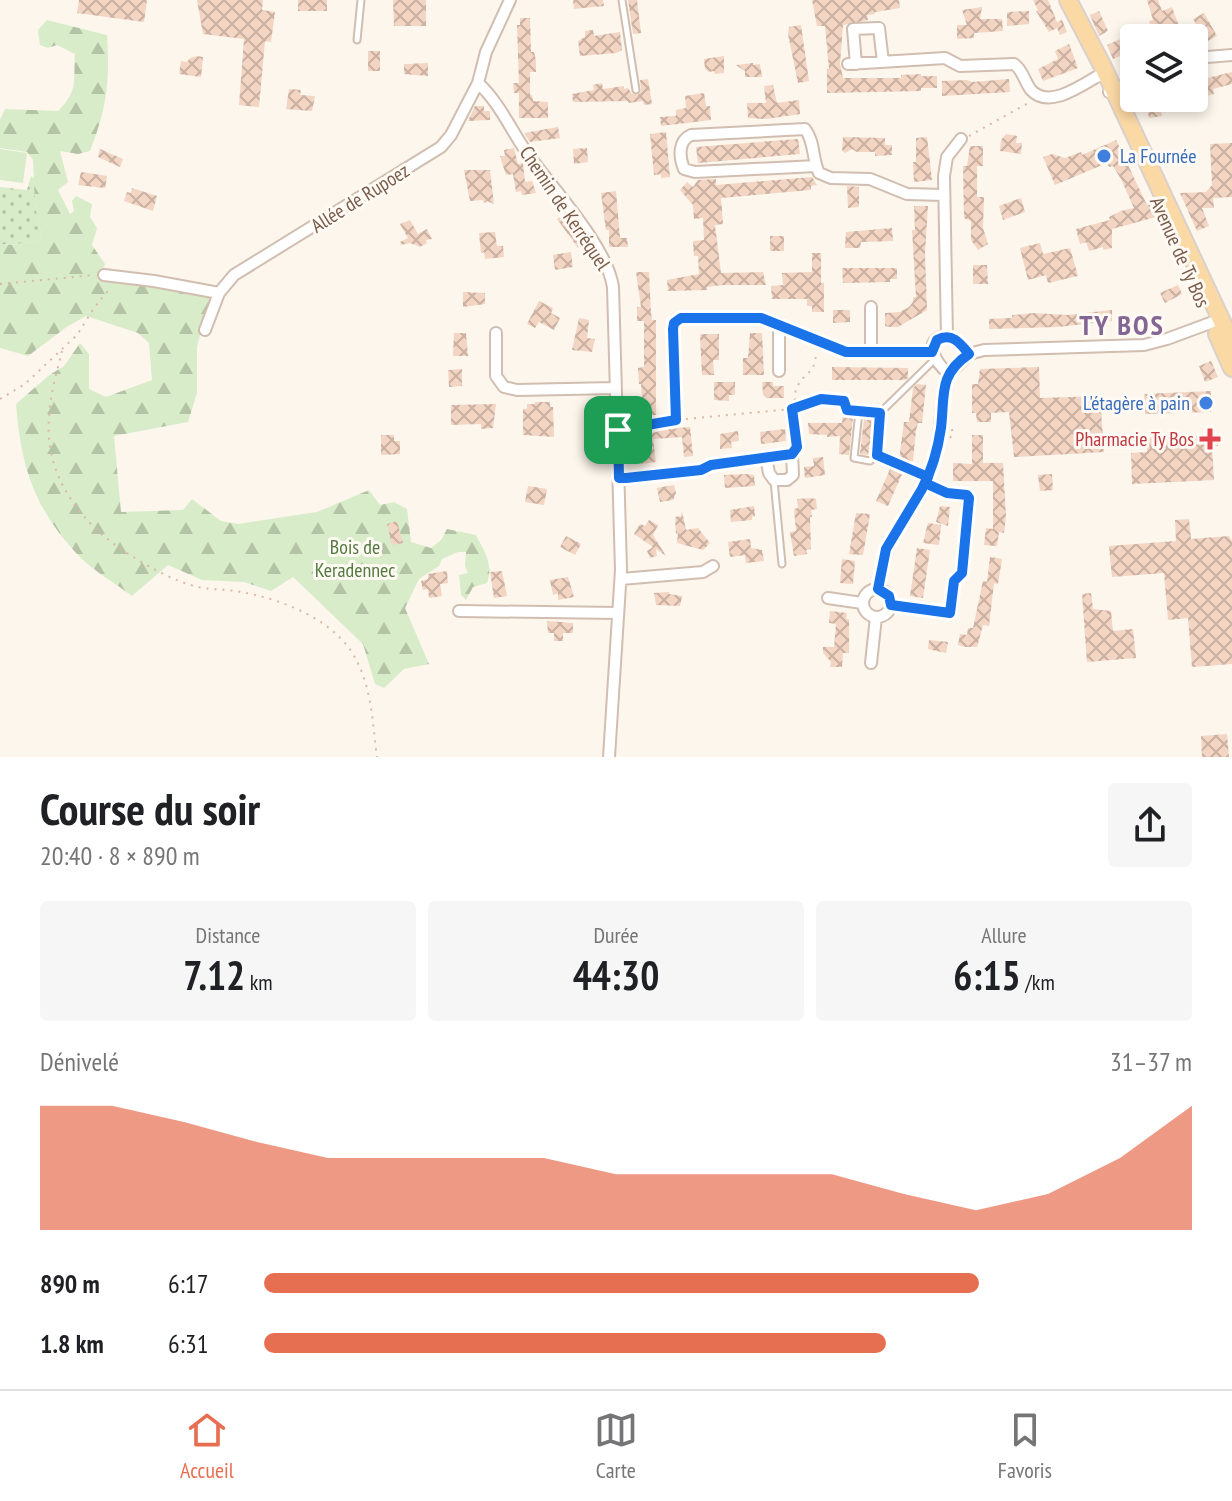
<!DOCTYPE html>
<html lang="fr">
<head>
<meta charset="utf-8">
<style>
	:root { --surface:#fff; --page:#f6f6f6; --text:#202124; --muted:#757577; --line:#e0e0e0; --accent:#e76f51 }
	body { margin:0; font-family:"PT Sans Narrow",sans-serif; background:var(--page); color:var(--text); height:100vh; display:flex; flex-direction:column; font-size:30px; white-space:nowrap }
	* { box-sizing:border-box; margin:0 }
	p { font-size:26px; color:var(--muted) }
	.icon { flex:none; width:44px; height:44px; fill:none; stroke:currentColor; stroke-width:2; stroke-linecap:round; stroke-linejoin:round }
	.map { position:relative; height:757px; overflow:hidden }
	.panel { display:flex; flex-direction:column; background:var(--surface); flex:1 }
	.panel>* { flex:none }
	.buttons { position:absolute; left:1120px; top:24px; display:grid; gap:16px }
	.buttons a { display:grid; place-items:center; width:88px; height:88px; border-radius:8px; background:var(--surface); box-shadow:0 4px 12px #0003; font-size:40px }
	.pin { position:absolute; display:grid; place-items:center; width:68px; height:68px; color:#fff; margin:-34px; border-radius:16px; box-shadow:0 4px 12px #0006 }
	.round { display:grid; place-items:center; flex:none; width:84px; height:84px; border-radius:8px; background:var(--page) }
	.headline { display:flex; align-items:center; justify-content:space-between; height:136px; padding:0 40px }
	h1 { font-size:44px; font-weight:700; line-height:60px }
	.metrics { display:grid; grid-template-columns:repeat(3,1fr); gap:12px; height:136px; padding:8px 40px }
	.metrics div { display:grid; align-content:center; border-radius:8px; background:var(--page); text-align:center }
	.metrics b { font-size:40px; font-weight:700 }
	.metrics small { font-size:22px; font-weight:400 }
	.metrics p { font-size:22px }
	.chart { height:224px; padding:16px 40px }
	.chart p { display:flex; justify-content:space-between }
	.chart svg { width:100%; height:144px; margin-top:8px; fill:var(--accent); opacity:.7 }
	ul { padding:0 40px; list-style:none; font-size:26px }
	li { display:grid; grid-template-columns:128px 96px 1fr; align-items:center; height:60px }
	li i { height:20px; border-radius:10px; background:var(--accent) }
	.tabs { display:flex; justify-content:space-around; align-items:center; height:112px; border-top:2px solid var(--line); background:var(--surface); font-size:22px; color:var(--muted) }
	.tabs a { display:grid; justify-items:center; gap:4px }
	.tabs .active { color:var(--accent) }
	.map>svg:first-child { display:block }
	.grass { fill:url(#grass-dots) }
	.forest { fill:url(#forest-firs) }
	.pitch { fill:#d8ecc9 }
	.building { fill:url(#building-cross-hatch) }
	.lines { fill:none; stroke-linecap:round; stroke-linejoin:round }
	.service-casing { stroke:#d1beb0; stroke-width:9 }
	.minor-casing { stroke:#d1beb0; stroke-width:14 }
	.primary-casing { stroke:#dad1cd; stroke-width:20 }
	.path { stroke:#d9b8a5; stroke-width:2; stroke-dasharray:2 6; stroke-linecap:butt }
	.service { stroke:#fff; stroke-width:5 }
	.minor { stroke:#fff; stroke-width:10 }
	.primary { stroke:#fbd9a5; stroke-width:16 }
	.route-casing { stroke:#fff; stroke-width:16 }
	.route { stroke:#1a73e8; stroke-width:10 }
	.shop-dot { fill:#3f7fe0; stroke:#fffaf3; stroke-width:3 }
	.health-dot { fill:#e0444e; stroke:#fffaf3; stroke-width:3 }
	.labels { text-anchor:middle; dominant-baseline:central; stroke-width:6; stroke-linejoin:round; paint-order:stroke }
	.shop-label { font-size:20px; fill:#366cbe; stroke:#fffaf3; text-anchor:start }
	.street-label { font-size:20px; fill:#7a5c4d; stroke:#fffaf3 }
	.health-label { font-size:20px; fill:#be3a42; stroke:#fffaf3; text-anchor:end }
	.park-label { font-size:20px; fill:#537a41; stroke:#fffaf3 }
	.district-label { font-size:28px; font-weight:bold; letter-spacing:2px; fill:#846695; stroke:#fffaf3 }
</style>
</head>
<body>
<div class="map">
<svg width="1232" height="757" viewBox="0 0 1232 757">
	<defs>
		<pattern id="grass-dots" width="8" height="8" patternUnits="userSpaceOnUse" patternTransform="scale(2)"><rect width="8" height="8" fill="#d8ecc9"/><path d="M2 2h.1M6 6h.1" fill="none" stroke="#b4c2a5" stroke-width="1.8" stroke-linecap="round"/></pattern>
		<pattern id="forest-firs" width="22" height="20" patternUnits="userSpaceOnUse" patternTransform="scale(2)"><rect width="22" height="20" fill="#d8ecc9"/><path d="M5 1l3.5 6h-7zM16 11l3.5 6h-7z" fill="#b4c2a5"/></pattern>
		<pattern id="building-cross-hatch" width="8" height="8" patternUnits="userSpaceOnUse" patternTransform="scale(2)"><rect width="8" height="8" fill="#f3d5c3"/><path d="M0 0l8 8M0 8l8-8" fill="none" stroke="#cab0a1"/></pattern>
	</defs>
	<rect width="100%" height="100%" fill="#fdf6ec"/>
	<path class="grass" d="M31 176 35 179V204L41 234 40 240 12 245 0 244V187L27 190Z"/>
	<path class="forest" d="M47 20 107 35C110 81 107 108 90 151L78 154 60 151 68 182 58 190 70 214 74 211 72 201 76 196 92 204 90 217 97 228 92 245 105 264 102 272 214 296 204 319 197 347V393L188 422 114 436 121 512 183 510 192 499 221 521 238 524 317 512 369 490 380 505 394 502 407 509 411 542 431 548 441 540 447 529 476 535C484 551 494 564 487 583L473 587 466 600 461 595 459 575 468 573 465 566 466 552H458L442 559 439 566 419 579 405 608 429 664 404 669 384 688 375 684 363 644 293 577 271 591 244 582 202 580 168 565 132 596C115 583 93 571 78 555 34 508 21 467 16 404L48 376 64 366 80 343 89 354V389L106 397 152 380 149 343 138 333 86 316 68 326 28 356 0 348V244L12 245 39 240 41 234 35 204 33 160 27 152 0 148V120L5 109 58 111C79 90 73 82 75 54L57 45 48 48 40 45 38 30Z"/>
	<path class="pitch" d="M0 149 27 153 23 183 0 180Z"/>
	<path class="building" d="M79 0H147L144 22 77 13Z
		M197 0H263L262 10 275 12 271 42 265 41 259 107 239 105 244 39 203 34Z
		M298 0H327V11H298Z
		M393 0H426V26H394Z
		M573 0H603L604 6 574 9Z
		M628 0H637L641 33 633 34Z
		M812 0H899L900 8 875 12V14L867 15 868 20 843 25 840 64 843 78H901V75L921 74V76H937V88H921V91L827 93V69H829L825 26H817Z
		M1033 0H1048L1057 22 1062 20 1067 32 1060 35 1057 28 1049 32 1036 11 1038 10Z
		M1147 0H1158L1162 11 1172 7 1179 26 1153 34 1149 21 1153 20Z
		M982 7 980 19H1002L1003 31 974 33V38L957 39V25H967L962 10Z
		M1029 11V24L1007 26V12Z
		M1099 11 1108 31 1099 36 1090 15Z
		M1204 13 1217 36 1206 42 1193 19Z
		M520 18H530L531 52H534L536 60V72H530V95H532L533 101 548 102V118H519V93H514L513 83H519L517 25H520Z
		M801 25 809 81 798 83 788 34 789 27Z
		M593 30 594 36 620 32 622 50 616 53 580 56 578 41 585 37V31Z
		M1125 37 1132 51 1113 59 1107 45Z
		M1069 44 1078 68 1043 81 1038 69 1058 59 1055 51Z
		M368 51H380V71H368Z
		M197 56 203 57 201 77 179 74 181 61 187 62 190 58Z
		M724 56V73L715 74 714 71 709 72 705 69 704 59Z
		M428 63V76L404 74V64Z
		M753 63V65L760 64 762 77H745V71L736 65Z
		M1232 72V84L1213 89 1214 94 1203 97 1199 80Z
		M648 79 652 104 644 105 643 101 628 103V101L573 102 572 94 594 90 593 85 602 83 603 89 624 86V89L628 88 632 94 638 95 641 91 640 80Z
		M1009 79 1010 92 942 96V81L967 80 972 82Z
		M773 85 777 103 799 100 800 114 766 119 748 118 747 103H766L764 86Z
		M289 89 301 90 300 95 315 96 312 111 286 109Z
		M704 93 706 106H710L711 120 661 126 660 117 676 116V110L686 108 685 96Z
		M1145 98H1159L1162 116 1149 118Z
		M475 106H484V111H490V120L468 121Z
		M558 127 560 138 530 142 524 133Z
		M666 132 670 177 661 178V174L654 175 650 134Z
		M1006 134 1017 136 1016 143H1022L1021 154 1000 151 1001 140Z
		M843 137 885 138V145H892V155L875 156V152H857L852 149 845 153 842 150Z
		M927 137 932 180 914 182 913 162H916V138Z
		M798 139 800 154 698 163 696 147Z
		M1116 140 1147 205 1150 204 1156 217 1112 229V248L1103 250V247L1089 251 1086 242 1080 244 1076 229 1110 220 1109 217 1121 211 1134 208 1121 179 1113 166 1109 167 1107 163 1055 185 1043 157 1052 154 1065 158 1081 152 1082 155Z
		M1232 143V197L1213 198 1214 208H1202L1209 226 1197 231 1180 193 1206 192 1212 185 1210 144Z
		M970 146H983V166H977V197H984L983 228 988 244 978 250 971 240V221L964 218 963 166H967Z
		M514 148 518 164 523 163 525 182 532 181 536 193 522 195 521 191 516 192 513 174 506 175 500 156H505L504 150Z
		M587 148 588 162 574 164 573 149Z
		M100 149 123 159 120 167 98 157Z
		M464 170H490L494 204 487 201 485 203 482 200 470 201Z
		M81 172 107 176 105 188 78 185Z
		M812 177 817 185 811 186V190L721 198 723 224 715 225 721 273 763 272 766 285H723L707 287V290L668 291 667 280 699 274 698 256H694L693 241 704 240 703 218 694 219 693 205 680 190 687 182 693 187 698 180 716 179V185Z
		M847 186 859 187V207L848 208Z
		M132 188 157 196 153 211 124 201 127 192 131 193Z
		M616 191 620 238H627L628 247H609V230H606L601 193Z
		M1021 198 1025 212 1003 220 999 206Z
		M914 206H928L925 253 927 310 898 327H890L885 326V313L900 312 909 307 913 302V297H916L912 230H915Z
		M564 214 585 243 578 248 557 219Z
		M410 220 418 234 427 229 432 239 426 240 427 243 420 247 410 243 401 245 400 242 408 238 400 224Z
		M892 228 893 241 861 242 860 248H845L846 232Z
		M495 232 497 246H503L504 257 485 259 484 252 481 253 479 233Z
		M770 236H784V251H770Z
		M1040 243 1043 254 1070 248 1078 276 1048 283 1046 275 1028 280 1020 248Z
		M571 252 573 267 555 270 553 255Z
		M812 253H821V283H824V312H812V306H807V299H772L771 286 783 285 782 273 812 272Z
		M973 265H987L988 284H973Z
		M842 268H897V279H890V282L843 283Z
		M636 272H649L651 313 652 320H656V415H643L641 384H639L638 368 644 367V321H637V307H641Z
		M1178 285 1182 294 1165 303 1160 293Z
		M463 292 485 293V304L463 307Z
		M539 301 553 308 551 313 560 318 554 330 539 322 535 328 527 324Z
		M833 310H850V322L833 323Z
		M1112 310V321L1058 327 989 329V319L1012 318V315L1034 313 1067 315Z
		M579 318 589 320 587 338 595 339 592 352 572 350Z
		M454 333H466L468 356H453Z
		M750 333H762L764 375H743V358H748Z
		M704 334H719V360H713L714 375H702L700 335Z
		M1211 361 1218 377 1205 382 1199 366Z
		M832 367 908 368V378L905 380H832Z
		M1039 367 1040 398 1100 396 1104 452 1014 457 1009 412 991 413V422H977L976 413H972V384H978L980 369Z
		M462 369V386L449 387 448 370Z
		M714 382H735V395H729V401L714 400Z
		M762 382H773V386H784V398H767L763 394Z
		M917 384 926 385 922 423H918L916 430 913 461 908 462 900 459V452L904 422H909L913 388Z
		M1211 391V412L1145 414 1144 394Z
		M535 402H550V407H553L554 437 523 435V409H527V404H535Z
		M496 404 493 428 481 429V424L451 425V405Z
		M843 415 853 417 849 455 839 454 840 436 827 437V435L809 434 808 423H842Z
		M864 419 874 420 868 455 860 454Z
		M690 427 693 456 684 457 682 437 653 439 656 462 641 464 638 438 665 429Z
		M785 429 786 441 761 444 760 432Z
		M738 431 739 441 731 442 732 448 720 449V434Z
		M381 435H394V441H400V454L381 455Z
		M972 435H983V463H1003L1006 516 1004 533 999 532 997 546 984 545 986 528 993 529V481H953V463L972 464Z
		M1208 435V437H1219L1218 446H1212L1214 480 1132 484 1131 453 1147 452 1146 438Z
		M823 457 825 475 805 478 804 467 814 466 813 458Z
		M891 467 903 472 888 506 876 501Z
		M747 474 754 475 755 486 725 488 724 475Z
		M1052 474 1053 490 1040 491 1038 475Z
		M674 485 676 493 673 500 660 502 657 488Z
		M528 486 547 489 544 505 525 502Z
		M810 498 816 499 817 509 811 510 812 517H810L811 549 806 550 807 554 794 556 790 532 796 531 794 509 798 508 797 499Z
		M754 506 755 516 752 517V520L731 522 730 510Z
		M940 506 950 507 948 526 936 522Z
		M682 511 686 530 698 528 710 543 703 550 677 543 678 532 676 534 675 517 681 516Z
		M856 513 870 514 863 555 849 554Z
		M1189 519 1191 539 1229 536 1232 541V664L1192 667 1188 618 1168 620 1164 573 1112 577 1109 546 1176 541 1175 520Z
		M649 520 658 525 653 535 666 556 656 549 657 556 650 558 647 551 653 547 634 534 640 524 645 526Z
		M397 521 403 543 392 545 387 524Z
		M928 523 941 525 939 545 923 543Z
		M566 536 581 544 575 555 560 547Z
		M750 539 751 548 762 550 764 561 746 563 745 555 730 557 728 542Z
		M917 548 930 550 923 598 910 596Z
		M990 557 1002 559 998 584 987 582Z
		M842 559 855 561 853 584 840 583Z
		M447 571 448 583 440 584 442 596 429 598 428 589 423 590 421 581 428 579V574Z
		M502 571 507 596 494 598 490 572Z
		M568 577 574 597 558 600V593L553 595 550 580Z
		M983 581 994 583 989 626 983 625 977 647H965L958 645 960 634 967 635 968 628H973Z
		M669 592V594L682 596 680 606 656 605 654 593Z
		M1091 593 1093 609 1111 611 1113 631 1133 629 1136 658 1087 662 1082 594Z
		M830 611 847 613 846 619H849V653H843L842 667H830L831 662 823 653V647H834L836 624 829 623Z
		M547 621 573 623V633H563V641H554V633H548Z
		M929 640 948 642 946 653 928 649Z
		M1227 734 1229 757H1202L1201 736Z"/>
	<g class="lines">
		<defs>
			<path id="service" d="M622 0 636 90
				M357 40 361 0
				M847 410 880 413
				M859 412 854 458 870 461 877 455
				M926 476 877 455 880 413 934 360
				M774 481 782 564"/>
			<path id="minor" d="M510 0 486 52 478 83C499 102 511 130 527 153 552 188 607 246 613 287L621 570 609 757
				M1194 62 1207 57 1232 55
				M848 64 945 58 960 66 1014 64C1023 70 1024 81 1031 90 1050 111 1086 82 1105 72
				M856 64 853 29 879 28 883 62
				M1109 92 1134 83
				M816 166 695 172 684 169C679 157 678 141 691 135L805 129C815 142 812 159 819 173L831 178 870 179 907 194 944 195
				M104 275 154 281 219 293
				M871 307V353
				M779 324V371
				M205 330 219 293 234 275 441 147 451 135 478 83
				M496 333V376L504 387 517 390 615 388
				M947 337 944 176 947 157 961 139
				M949 374C914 344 942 319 969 354
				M676 420 673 329 676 320 681 318H761L846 352H932
				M619 478 701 470 711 465 792 454 793 475 787 480H774L769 473 766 457
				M925 483 947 493 968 496 966 527
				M621 579 703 572 713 566
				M863 603a14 14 0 1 1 28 0a14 14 0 1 1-28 0Z
				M878 589 888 545 922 489 932 466 939 437 943 395 949 374 969 354 984 350 1144 345 1167 339 1221 319
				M828 598 862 603
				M891 605 950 613 954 581
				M459 611 618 613
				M871 663 876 617"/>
			<path id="primary" d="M1068 0 1103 67 1232 343
				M1217 334 1232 368"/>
		</defs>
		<use href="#service" class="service-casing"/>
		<use href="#minor" class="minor-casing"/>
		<use href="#primary" class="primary-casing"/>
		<path class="path" d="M969 136 1030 102
			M0 284 94 275
			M62 351C57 372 50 395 49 417 44 475 80 523 127 553 149 567 173 581 198 587 212 590 227 589 241 592 280 599 328 617 351 651 372 683 372 721 377 757
			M0 399 25 384 77 335 94 308 111 287
			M796 407 821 399 844 402
			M686 419 792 409
			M628 429 664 422
			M950 438 953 434 951 425
			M797 446 792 409 795 408C795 401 794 393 797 387 806 370 816 374 816 351
			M962 573 966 536"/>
		<use href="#service" class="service"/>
		<use href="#minor" class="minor"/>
		<use href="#primary" class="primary"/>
	</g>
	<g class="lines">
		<defs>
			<path id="route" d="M618 430 619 478H626L701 470 711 465 792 454 797 447 792 409 821 399 844 401 847 410 880 413 877 455 928 477 925 483 947 493 967 495 969 498 962 573 954 581 950 613 891 605 889 596 878 589 886 549 922 489C932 470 938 449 941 428 945 395 938 375 969 354 960 343 952 332 937 340L932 352H846L761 318H681L674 323 673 329 676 420 618 430"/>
		</defs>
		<use href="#route" class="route-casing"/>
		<use href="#route" class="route"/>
	</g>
	<g class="shop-dot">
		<circle cx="1104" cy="156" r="8"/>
		<circle cx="1206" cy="403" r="8"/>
	</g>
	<path class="health-dot" d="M1206 427h8v8h8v8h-8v8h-8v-8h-8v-8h8z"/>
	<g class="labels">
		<g class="shop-label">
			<text x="1120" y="156">La Fournée</text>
			<text x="1190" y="403" text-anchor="end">L'étagère à pain</text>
		</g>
		<g class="street-label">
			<text transform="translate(360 198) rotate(-32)">Allée de Rupoez</text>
			<text transform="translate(565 208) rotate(56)">Chemin de Kerréquel</text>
			<text transform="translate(1180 252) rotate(66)">Avenue de Ty Bos</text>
		</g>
		<g class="health-label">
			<text x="1194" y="439">Pharmacie Ty Bos</text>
		</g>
		<g class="park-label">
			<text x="355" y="547">Bois de<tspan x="355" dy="23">Keradennec</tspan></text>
		</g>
		<g class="district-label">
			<text x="1122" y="324">TY BOS</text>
		</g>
	</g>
</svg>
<div class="buttons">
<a><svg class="icon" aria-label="layers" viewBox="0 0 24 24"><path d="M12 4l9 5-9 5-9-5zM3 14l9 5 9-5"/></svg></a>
</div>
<div class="pin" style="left:618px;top:430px;background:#1e9e55"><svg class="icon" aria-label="arrive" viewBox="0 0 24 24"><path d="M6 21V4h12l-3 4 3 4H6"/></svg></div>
</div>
<section class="panel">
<div class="headline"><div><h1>Course du soir</h1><p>20:40 · 8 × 890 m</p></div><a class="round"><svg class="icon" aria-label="share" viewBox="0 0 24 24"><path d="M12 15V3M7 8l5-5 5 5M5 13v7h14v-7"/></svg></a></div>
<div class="metrics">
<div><p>Distance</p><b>7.12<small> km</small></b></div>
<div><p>Durée</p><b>44:30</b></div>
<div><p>Allure</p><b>6:15<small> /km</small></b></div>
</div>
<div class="chart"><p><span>Dénivelé</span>31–37 m</p>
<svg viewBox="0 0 160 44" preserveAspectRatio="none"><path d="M0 44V6L10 6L20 11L30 17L40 22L50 22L60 22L70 22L80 27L90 27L100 27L110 27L120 33L130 38L140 33L150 22L160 6V44z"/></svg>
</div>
<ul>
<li><b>890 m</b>6:17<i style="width:77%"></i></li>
<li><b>1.8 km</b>6:31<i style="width:67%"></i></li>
</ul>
</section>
<nav class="tabs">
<a class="active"><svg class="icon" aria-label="home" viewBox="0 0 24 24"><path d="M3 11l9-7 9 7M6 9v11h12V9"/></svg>Accueil</a>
<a><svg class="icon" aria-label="map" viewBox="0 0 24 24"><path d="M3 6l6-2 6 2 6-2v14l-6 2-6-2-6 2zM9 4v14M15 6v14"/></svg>Carte</a>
<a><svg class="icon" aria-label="saved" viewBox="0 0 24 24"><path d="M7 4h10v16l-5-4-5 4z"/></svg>Favoris</a>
</nav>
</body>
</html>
